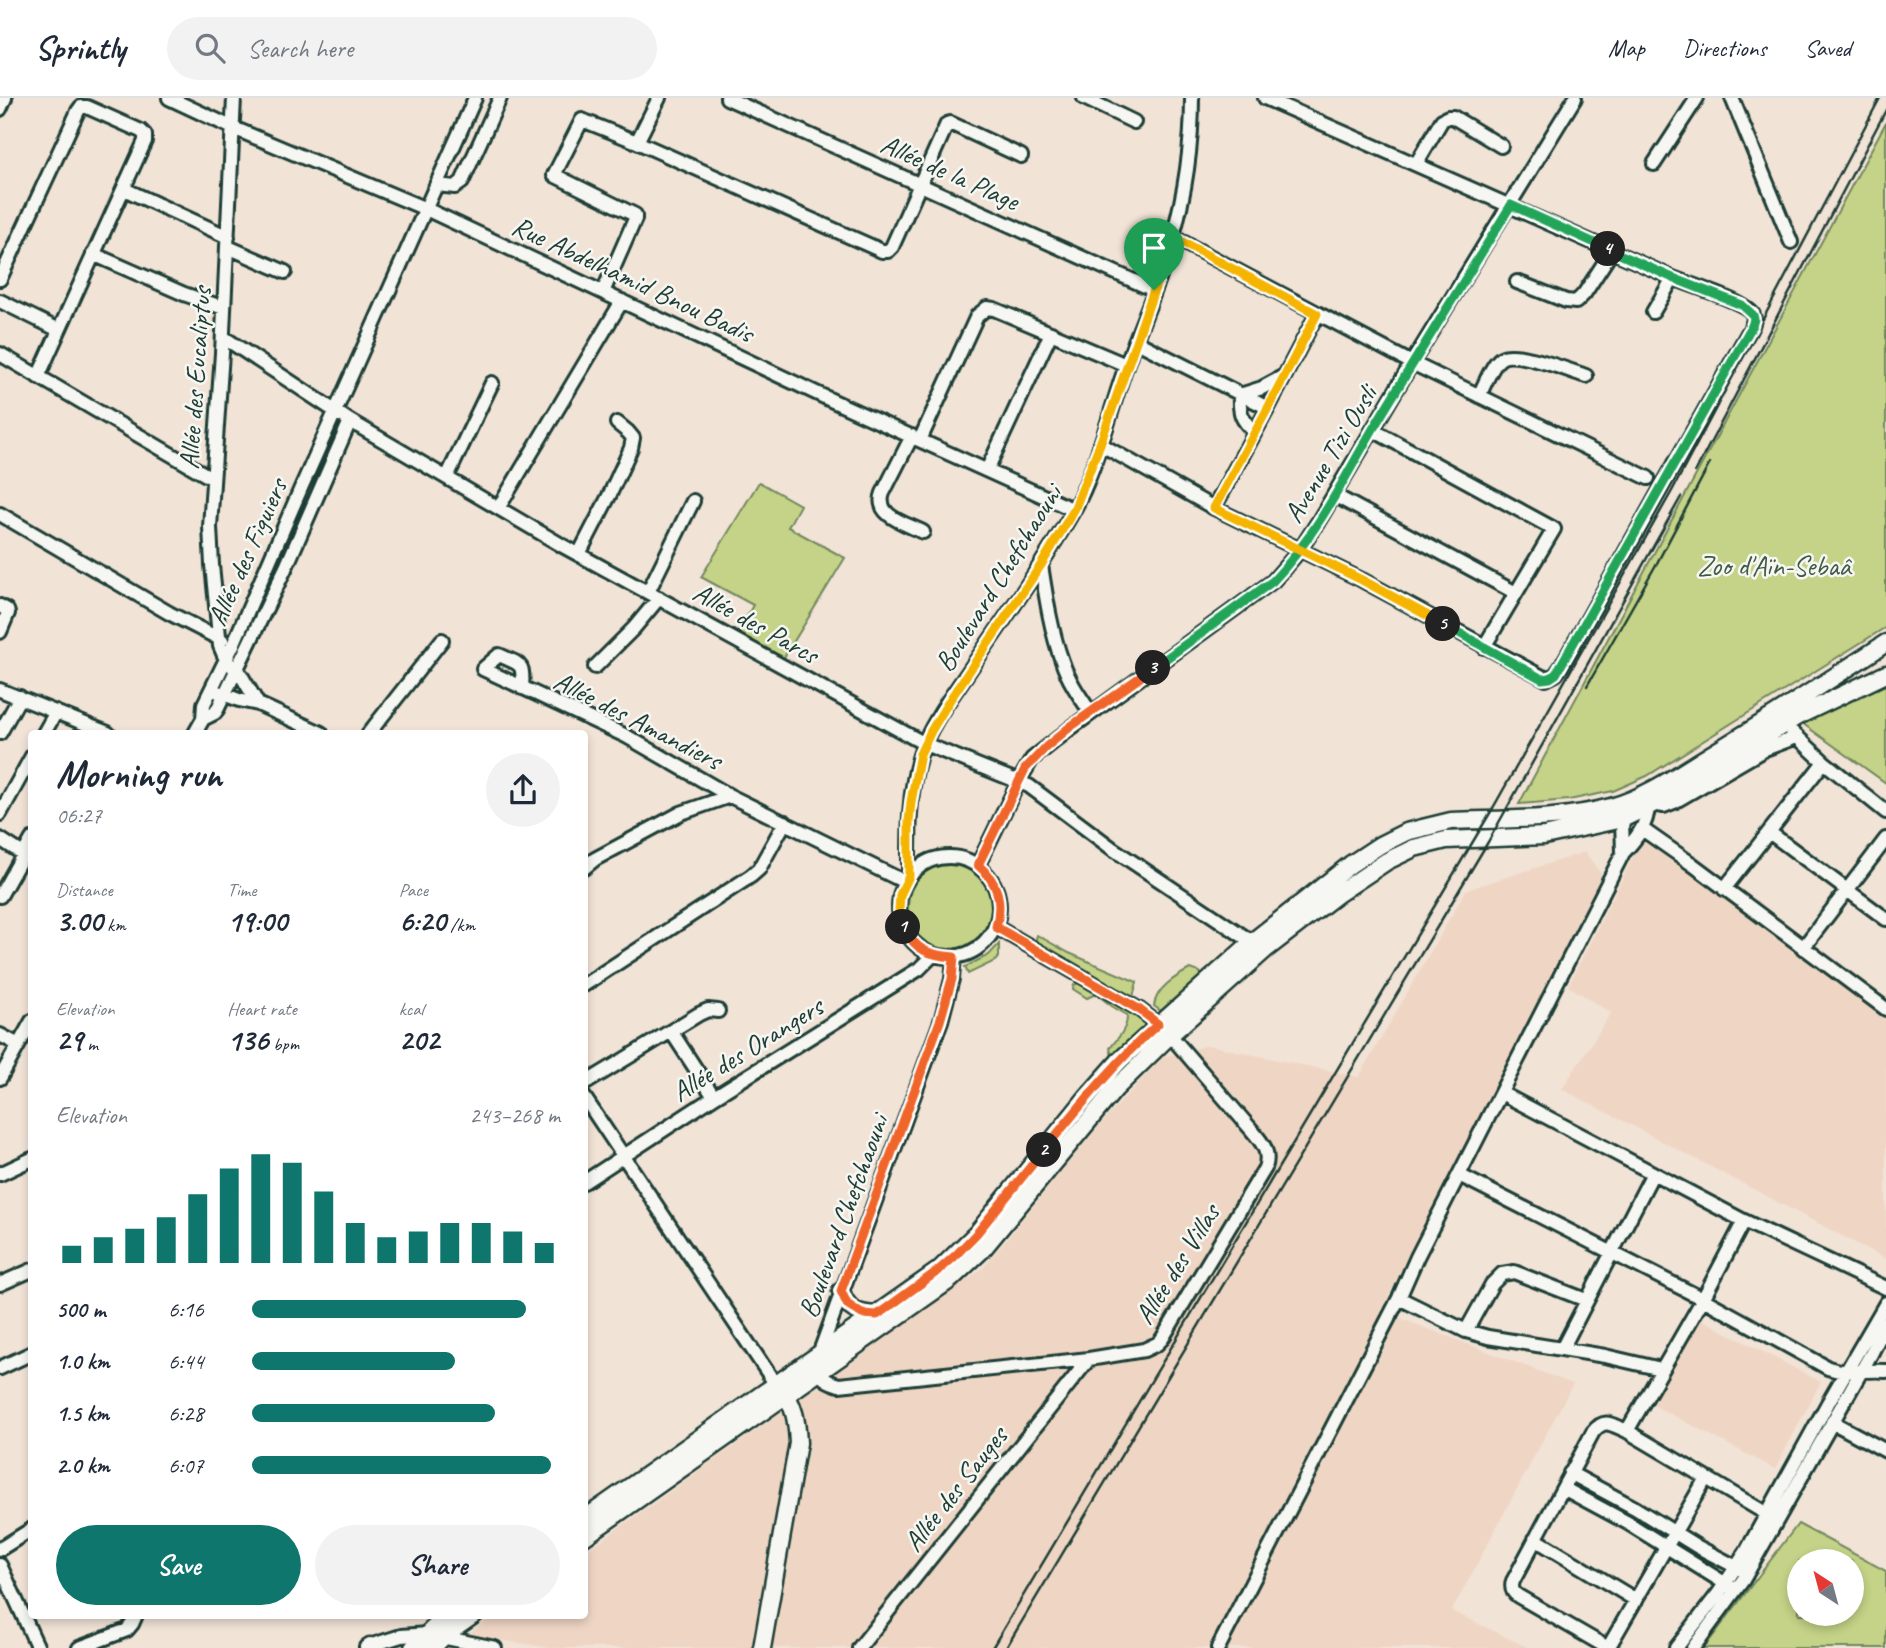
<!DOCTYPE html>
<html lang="en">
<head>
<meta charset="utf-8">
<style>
	:root { --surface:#fff; --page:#f2f2f3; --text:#1f2937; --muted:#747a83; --line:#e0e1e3; --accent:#0f766e }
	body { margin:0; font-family:Caveat,sans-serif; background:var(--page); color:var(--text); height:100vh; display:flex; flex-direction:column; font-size:26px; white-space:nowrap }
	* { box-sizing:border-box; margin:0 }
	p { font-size:23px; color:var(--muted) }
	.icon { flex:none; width:38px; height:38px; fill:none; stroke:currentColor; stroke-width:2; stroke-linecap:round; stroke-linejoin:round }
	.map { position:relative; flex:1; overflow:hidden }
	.details { position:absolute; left:28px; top:632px; width:560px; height:889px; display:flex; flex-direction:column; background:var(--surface); border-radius:7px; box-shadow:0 4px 10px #0003 }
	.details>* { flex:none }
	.needle { width:46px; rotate:324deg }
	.controls { position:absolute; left:1787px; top:1451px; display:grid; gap:14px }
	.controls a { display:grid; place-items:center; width:77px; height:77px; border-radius:50%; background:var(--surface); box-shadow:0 4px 10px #0003; font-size:35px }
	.pin { position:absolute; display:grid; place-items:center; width:60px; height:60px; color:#fff; margin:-72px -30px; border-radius:50% 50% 50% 0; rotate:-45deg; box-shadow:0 0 7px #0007 }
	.pin .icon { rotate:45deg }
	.km { position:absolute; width:35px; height:35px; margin:-18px; border-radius:50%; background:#222; color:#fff; font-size:19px; line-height:35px; text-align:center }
	.round { display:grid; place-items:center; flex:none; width:74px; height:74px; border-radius:37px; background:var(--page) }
	.headline { display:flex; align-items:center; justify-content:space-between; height:119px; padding:0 28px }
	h1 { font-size:38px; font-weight:700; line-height:52px }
	.metrics { display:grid; grid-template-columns:repeat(3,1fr); gap:10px; height:119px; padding:7px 28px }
	.metrics div { display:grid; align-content:center }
	.metrics b { font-size:30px; font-weight:700 }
	.metrics small { font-size:19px; font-weight:400 }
	.metrics p { font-size:19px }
	.chart { height:196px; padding:14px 28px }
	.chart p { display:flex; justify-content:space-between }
	.chart svg { width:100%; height:126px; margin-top:7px; stroke:var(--accent); stroke-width:6 }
	.cta { display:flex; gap:14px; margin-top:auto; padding:14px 28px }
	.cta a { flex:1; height:80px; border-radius:42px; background:var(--accent); color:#fff; font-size:28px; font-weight:700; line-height:80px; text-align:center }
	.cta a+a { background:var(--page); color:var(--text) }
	ul { padding:0 28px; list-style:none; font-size:23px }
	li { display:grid; grid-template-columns:112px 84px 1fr; align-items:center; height:52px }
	li i { height:18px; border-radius:9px; background:var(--accent) }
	header { display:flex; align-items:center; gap:42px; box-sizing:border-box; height:98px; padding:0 35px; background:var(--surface); border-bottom:2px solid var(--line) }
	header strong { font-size:33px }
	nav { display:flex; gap:38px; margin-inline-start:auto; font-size:24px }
	.search { width:490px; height:63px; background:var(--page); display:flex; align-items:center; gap:18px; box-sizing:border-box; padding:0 24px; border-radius:38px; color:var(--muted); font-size:26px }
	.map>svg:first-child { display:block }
	.built { fill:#efd6c4 }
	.green { fill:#c4d387; stroke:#72885e; stroke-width:2; fill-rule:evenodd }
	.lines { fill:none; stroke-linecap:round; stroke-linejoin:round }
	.minor-casing { stroke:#1f3d34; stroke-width:18 }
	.major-casing { stroke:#1f3d34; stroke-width:21 }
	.minor { stroke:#f6f6f2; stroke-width:12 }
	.major { stroke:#f6f6f2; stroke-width:16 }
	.rail { stroke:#1f3d34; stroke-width:2.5 }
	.split-1-casing { stroke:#fff; stroke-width:14 }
	.split-2-casing { stroke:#fff; stroke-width:14 }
	.split-3-casing { stroke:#fff; stroke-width:14 }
	.split-4-casing { stroke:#fff; stroke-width:14 }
	.split-5-casing { stroke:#fff; stroke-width:14 }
	.split-6-casing { stroke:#fff; stroke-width:14 }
	.split-1 { stroke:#f5b400; stroke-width:9 }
	.split-2 { stroke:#f0652b; stroke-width:9 }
	.split-3 { stroke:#f0652b; stroke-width:9 }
	.split-4 { stroke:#22a559; stroke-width:9 }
	.split-5 { stroke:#22a559; stroke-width:9 }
	.split-6 { stroke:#f5b400; stroke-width:9 }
	.labels { text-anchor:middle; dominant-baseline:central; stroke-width:5; stroke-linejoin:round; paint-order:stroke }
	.street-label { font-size:28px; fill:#1f3d34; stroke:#f6f6f2 }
	.park-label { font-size:28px; fill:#405b45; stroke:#f6f6f2 }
</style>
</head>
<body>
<header>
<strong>Sprintly</strong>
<div class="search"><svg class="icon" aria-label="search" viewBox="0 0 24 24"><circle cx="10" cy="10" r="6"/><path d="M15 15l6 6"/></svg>Search here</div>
<nav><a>Map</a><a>Directions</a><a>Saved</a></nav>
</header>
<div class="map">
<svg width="1886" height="1550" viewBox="0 0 1886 1550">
	<rect width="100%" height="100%" fill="#f2e3d7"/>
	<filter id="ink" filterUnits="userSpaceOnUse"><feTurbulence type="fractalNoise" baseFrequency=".0143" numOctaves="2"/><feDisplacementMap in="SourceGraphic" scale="14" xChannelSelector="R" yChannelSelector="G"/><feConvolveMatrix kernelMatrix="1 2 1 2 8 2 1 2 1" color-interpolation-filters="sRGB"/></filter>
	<g filter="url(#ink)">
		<path class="built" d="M1642 741 1828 875 1886 920V1161L1562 991 1611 915 1568 888Z
			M1585 754 1602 777 1381 1213 1573 1286 1452 1513 1529 1550H550L468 1537 495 1517H584L585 1454 982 1171 1096 1031 1162 959 1208 947 1359 979 1466 792Z
			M1697 1219 1821 1284 1775 1371 1651 1306Z"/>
		<path class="green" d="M1886 24V529L1647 678 1613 693 1569 702 1519 706Z
			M759 384 800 407 788 429 845 460 780 566 736 538 753 507 701 479Z
			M1886 567V685L1799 623Z
			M908 809a44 44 0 1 1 88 0a44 44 0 1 1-88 0Z
			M1037 837 1069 855 1137 884 1132 903 1034 849Z
			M999 846V859L995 863 968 876 965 869 989 857Z
			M1190 871 1200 874 1202 878 1161 913 1154 908C1156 890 1175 879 1190 871Z
			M1080 884 1151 925 1115 960 1112 958 1110 950C1118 940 1128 930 1127 917L1113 909 1096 896 1087 900 1073 891 1074 887Z
			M1798 1426 1886 1473V1550H1704ZM1799 1463H1852V1516H1799Z"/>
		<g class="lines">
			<defs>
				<path id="minor" d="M169 0 231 29 426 111 833 303 1074 412
					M234 0 222 255 210 429 212 467 220 548 226 562 241 577 258 606
					M727 0 1154 192
					M1084 0 1134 24
					M1732 0 1791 144
					M0 11 5 0
					M637 44 659 0
					M1416 66 1442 22 1448 19H1453L1501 48
					M1654 66 1697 0
					M437 87 455 89 462 84 500 0
					M124 91 228 139
					M1173 139 1412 265 1648 380
					M228 149 285 174
					M93 156 184 196 224 210
					M0 181 78 13 81 9H87L141 33 145 37V43L38 279
					M1517 184 1566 203 1576 204 1584 196 1612 153
					M603 194 635 121V117L554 77 582 22 637 44 882 153H888L892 149 947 26 950 25 1021 58
					M0 203 59 232
					M1653 214 1673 180
					M223 239 350 323 563 448 925 646 1029 688 1113 751 1258 848
					M1135 243 1268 310
					M0 256 213 381
					M1479 298C1484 288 1492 266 1501 260 1515 251 1570 273 1586 278
					M1373 332 1554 431 1484 549
					M1255 334C1241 322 1239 315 1240 297L1262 290 1284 278
					M912 338 883 395C874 418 907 426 923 434
					M920 342 977 218 987 210 994 211 1126 267
					M1100 346 1214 410 1362 482 1546 581 1556 576 1561 569 1752 228C1753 224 1755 222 1753 217 1749 205 1687 186 1673 180L1265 0
					M987 372 1051 235
					M447 379 492 285
					M1334 397 1516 495
					M499 409 622 203
					M1214 410 1268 310 1317 216
					M0 416 169 515 222 542
					M579 456 610 396 631 350 633 340 628 334 617 325
					M1041 467C1046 499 1051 533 1062 563 1068 582 1080 599 1091 615
					M648 494 693 403
					M0 508 7 512 8 515 0 534
					M595 569 634 530 659 500
					M522 590C524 564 521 567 499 557L483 571 626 638 730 698 905 784
					M0 592 108 635
					M218 594 239 602 258 606 321 635
					M203 621 215 615 218 610 287 467 350 323
					M1792 634 1824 664 1886 714
					M0 635 20 599
					M44 635 56 614
					M195 635 203 621 204 606 233 547 301 390 475 0
					M369 635 442 542
					M1657 707 1664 708 1674 704 1765 651 1797 639
					M0 716 32 658
					M1622 721 1623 755
					M1642 731 1692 766 1886 911
					M1769 734 1886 821
					M0 741 23 756
					M899 809a50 50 0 1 1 100 0a50 50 0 1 1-100 0Z
					M978 767 1019 683 1032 661 1071 630 1273 483 1300 452 1318 424 1412 265 1575 0
					M584 770 595 761 681 715 730 698
					M909 778C909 737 908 696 920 657 930 626 953 597 971 570 1006 519 1041 469 1072 415 1096 373 1109 317 1125 271 1140 227 1160 185 1172 141 1185 96 1192 47 1192 0
					M1724 791 1824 664
					M0 798 32 741
					M996 829 1140 912 1158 926
					M1803 850 1886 741
					M954 859 952 881 941 923 818 1259C819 1277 821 1282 839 1287L1089 1261 1144 1252 1157 1246 1162 1241 1265 1070C1271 1053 1261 1043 1250 1030L1170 937
					M584 887 751 778 759 771 785 724
					M671 933 714 999
					M0 937 17 946
					M0 980 32 923
					M584 986 699 916 708 912 718 913
					M1501 995 1744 1123 1886 1190
					M584 999 776 1287
					M0 1076 32 1061
					M1459 1077 1703 1201 1828 1270C1847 1277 1866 1271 1886 1273
					M584 1084 714 999 919 871 933 857
					M0 1186 32 1172
					M1399 1200 1466 1233 1488 1239 1605 1258 1661 1271
					M1466 1233 1492 1186 1502 1176 1514 1174 1586 1202
					M1562 1251 1653 1075
					M0 1270 32 1255
					M1832 1324 1886 1353
					M1627 1333 1703 1201 1744 1123
					M1570 1375 1635 1410 1698 1449 1744 1473
					M1563 1390 1628 1425 1731 1489
					M1535 1441 1636 1502
					M0 1451 32 1431
					M0 1467 38 1550
					M366 1549 401 1538 427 1536 495 1550
					M79 1550 127 1532 132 1526 136 1517
					M859 1550 1089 1261
					M1218 1550 1399 1200 1417 1159 1623 755C1635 742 1647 728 1648 709
					M1608 1550 1518 1498C1512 1494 1511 1490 1513 1483L1593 1334C1605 1319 1612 1327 1627 1333L1767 1416
					M1608 1550 1706 1380
					M1676 1550 1718 1496 1746 1454 1828 1305 1886 1205
					M1693 1550 1743 1482 1871 1256 1886 1226"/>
				<path id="major" d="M841 1193C847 1212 858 1216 877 1217
					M584 1421 939 1172 977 1135 1087 999 1119 963 1252 844 1351 766 1380 747 1406 734 1451 723C1504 721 1560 723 1611 709 1647 699 1679 676 1710 657 1770 621 1828 583 1886 545
					M584 1439 950 1182 982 1152 1115 991 1170 937 1265 852 1339 795 1387 763 1414 750 1446 742 1544 738 1622 721 1661 702 1798 618 1886 576
					M370 1548 375 1550
					M413 1550 447 1517
					M432 1550 444 1538 474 1517
					M762 1550 798 1345C797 1326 795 1304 780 1291"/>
			</defs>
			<use href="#minor" class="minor-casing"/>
			<use href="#major" class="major-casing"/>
			<use href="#minor" class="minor"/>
			<use href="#major" class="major"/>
			<path class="rail" d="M1695 374 1886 12
				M1587 588 1657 465 1710 365
				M992 1550 1493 710 1672 393 1880 0
				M1006 1550 1488 744 1681 399"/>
		</g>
	</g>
	<g class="lines" filter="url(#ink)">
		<defs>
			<path id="split-1" d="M903 829 899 812 900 797 909 778V724L911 704 920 656 931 633 951 600 1041 467 1074 412 1100 346 1154 192"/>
			<path id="split-2" d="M903 829C916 853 929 857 954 859L952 881 940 923 841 1193 847 1206 862 1216 877 1217 887 1210 939 1172 955 1158 977 1135 1044 1052"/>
			<path id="split-3" d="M1044 1052C1080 1008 1115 964 1158 926L1140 912 996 829C1003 803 998 784 978 767L1025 671 1046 649 1070 629 1153 570"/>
			<path id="split-4" d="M1153 570 1273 483C1315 439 1343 383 1373 331 1418 256 1465 182 1511 107L1608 151"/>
			<path id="split-5" d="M1443 526 1542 581 1550 580 1556 576 1752 228 1754 221 1753 217 1742 207 1673 180 1608 151"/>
			<path id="split-6" d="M1154 192 1173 139 1317 216 1268 310 1214 410 1362 482 1443 526"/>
		</defs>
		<use href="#split-1" class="split-1-casing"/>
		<use href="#split-2" class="split-2-casing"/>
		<use href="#split-3" class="split-3-casing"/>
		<use href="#split-4" class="split-4-casing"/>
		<use href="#split-5" class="split-5-casing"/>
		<use href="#split-6" class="split-6-casing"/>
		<use href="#split-1" class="split-1"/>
		<use href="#split-2" class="split-2"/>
		<use href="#split-3" class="split-3"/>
		<use href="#split-4" class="split-4"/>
		<use href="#split-5" class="split-5"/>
		<use href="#split-6" class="split-6"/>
	</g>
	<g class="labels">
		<g class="street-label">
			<text transform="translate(950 74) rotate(24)">Allée de la Plage</text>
			<text transform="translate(633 181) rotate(25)">Rue Abdelhamid Bnou Badis</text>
			<text transform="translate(195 280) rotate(-86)">Allée des Eucaliptus</text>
			<text transform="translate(1330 356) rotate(-59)">Avenue Tizi Ousli</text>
			<text transform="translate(247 454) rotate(-66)">Allée des Figuiers</text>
			<text transform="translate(998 480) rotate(-58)">Boulevard Chefchaouni</text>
			<text transform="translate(756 525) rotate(29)">Allée des Parcs</text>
			<text transform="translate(638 622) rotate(27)">Allée des Amandiers</text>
			<text transform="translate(747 951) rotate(-32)">Allée des Orangers</text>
			<text transform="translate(843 1118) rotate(-70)">Boulevard Chefchaouni</text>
			<text transform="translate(1177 1166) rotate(-58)">Allée des Villas</text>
			<text transform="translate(955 1391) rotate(-52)">Allée des Sauges</text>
		</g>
		<g class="park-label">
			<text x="1774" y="467">Zoo d'Aïn-Sebaâ</text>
		</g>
	</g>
</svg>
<div class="controls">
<a><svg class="needle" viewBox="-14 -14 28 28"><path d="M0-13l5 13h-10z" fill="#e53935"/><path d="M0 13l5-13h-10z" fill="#747a83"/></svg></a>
</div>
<div class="pin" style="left:1154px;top:192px;background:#1e9e55"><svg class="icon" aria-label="arrive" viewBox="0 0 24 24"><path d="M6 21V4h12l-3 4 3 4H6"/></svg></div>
<b class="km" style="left:903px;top:829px">1</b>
<b class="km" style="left:1044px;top:1052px">2</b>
<b class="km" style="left:1153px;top:570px">3</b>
<b class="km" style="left:1608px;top:151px">4</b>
<b class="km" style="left:1443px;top:526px">5</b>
<section class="details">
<div class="headline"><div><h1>Morning run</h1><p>06:27</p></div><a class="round"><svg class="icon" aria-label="share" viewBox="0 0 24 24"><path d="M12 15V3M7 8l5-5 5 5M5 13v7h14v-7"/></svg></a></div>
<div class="metrics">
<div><p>Distance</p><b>3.00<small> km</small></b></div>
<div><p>Time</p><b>19:00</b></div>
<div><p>Pace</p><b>6:20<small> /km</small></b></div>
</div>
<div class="metrics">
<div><p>Elevation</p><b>29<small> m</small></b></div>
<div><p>Heart rate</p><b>136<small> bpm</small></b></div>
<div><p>kcal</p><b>202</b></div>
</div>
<div class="chart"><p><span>Elevation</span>243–268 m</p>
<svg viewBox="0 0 160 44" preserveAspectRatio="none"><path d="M5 44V38M15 44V35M25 44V32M35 44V28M45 44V20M55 44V11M65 44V6M75 44V9M85 44V19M95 44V30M105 44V35M115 44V33M125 44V30M135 44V30M145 44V33M155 44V37"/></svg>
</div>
<ul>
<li><b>500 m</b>6:16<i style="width:89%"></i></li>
<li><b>1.0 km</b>6:44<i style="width:66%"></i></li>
<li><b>1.5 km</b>6:28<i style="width:79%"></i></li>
<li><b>2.0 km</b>6:07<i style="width:97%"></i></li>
</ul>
<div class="cta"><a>Save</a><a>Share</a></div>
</section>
</div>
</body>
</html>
